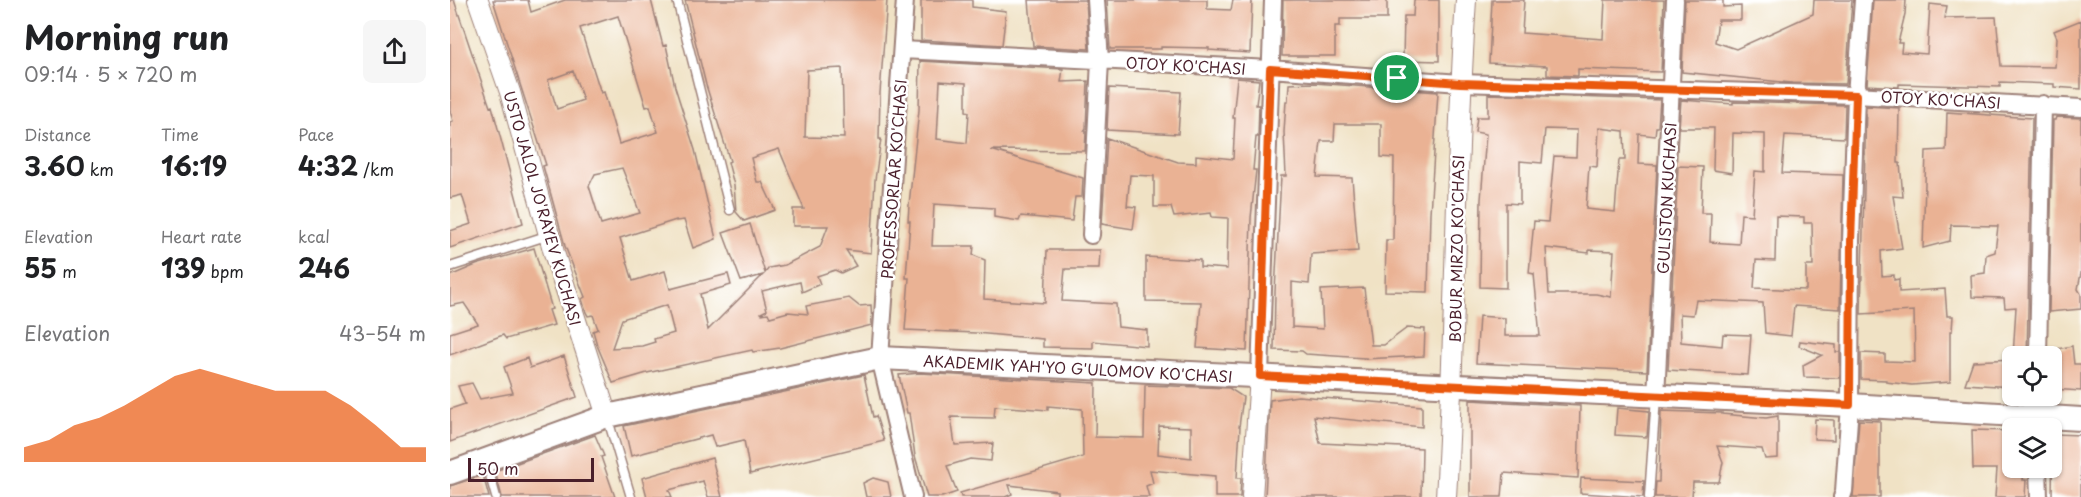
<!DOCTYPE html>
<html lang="en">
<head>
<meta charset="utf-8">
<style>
	:root { --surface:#fff; --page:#f6f6f6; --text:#202124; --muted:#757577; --accent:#ea580c }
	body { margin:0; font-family:"Playpen Sans",sans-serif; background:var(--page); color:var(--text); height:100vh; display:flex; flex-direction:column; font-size:22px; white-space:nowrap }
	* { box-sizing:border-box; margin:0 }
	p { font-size:20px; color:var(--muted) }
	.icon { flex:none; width:33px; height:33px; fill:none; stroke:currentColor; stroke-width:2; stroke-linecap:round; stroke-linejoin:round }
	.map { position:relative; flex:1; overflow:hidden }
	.drawer { display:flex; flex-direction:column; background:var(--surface); width:450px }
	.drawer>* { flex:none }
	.buttons { position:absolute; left:1552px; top:346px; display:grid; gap:12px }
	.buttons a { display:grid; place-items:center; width:60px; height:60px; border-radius:9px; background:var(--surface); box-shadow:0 2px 4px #0004; font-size:30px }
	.scale { position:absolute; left:18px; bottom:15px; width:126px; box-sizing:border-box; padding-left:6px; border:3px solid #4a1f2b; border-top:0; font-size:16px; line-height:21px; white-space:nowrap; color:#4a1f2b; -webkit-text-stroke:4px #fff; paint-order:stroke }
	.pin { position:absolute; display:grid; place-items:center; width:51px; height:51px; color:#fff; margin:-26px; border:3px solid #fff; border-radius:50%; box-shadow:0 2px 6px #0007 }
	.round { display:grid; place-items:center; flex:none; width:63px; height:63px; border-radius:9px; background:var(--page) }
	.headline { display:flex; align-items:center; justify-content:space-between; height:102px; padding:0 24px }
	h1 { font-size:33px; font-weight:700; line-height:45px }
	.figures { display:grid; grid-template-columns:repeat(3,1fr); gap:9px; height:102px; padding:6px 24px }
	.figures div { display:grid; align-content:center }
	.figures b { font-size:26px; font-weight:700 }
	.figures small { font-size:16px; font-weight:400 }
	.figures p { font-size:16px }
	.chart { height:168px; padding:12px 24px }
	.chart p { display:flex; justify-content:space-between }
	.chart svg { width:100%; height:108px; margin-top:6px; fill:var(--accent); opacity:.7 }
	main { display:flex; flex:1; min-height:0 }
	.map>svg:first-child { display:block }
	.building { fill:#eab294; fill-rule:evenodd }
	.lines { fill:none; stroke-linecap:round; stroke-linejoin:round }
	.service-casing { stroke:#9d8078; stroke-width:11 }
	.minor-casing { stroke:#9d8078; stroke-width:20 }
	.tertiary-casing { stroke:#9d8078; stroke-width:22 }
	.secondary-casing { stroke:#9d8078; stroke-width:26 }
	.service { stroke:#fff; stroke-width:8 }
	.minor { stroke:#fff; stroke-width:16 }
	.tertiary { stroke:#fff; stroke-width:20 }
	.secondary { stroke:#fff; stroke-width:22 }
	.route-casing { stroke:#fff; stroke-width:12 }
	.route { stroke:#ea580c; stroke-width:8 }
	.labels { text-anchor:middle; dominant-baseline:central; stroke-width:5; stroke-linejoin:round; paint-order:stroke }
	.street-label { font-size:15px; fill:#4a1f2b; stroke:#fff }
</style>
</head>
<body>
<main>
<section class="drawer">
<div class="headline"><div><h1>Morning run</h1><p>09:14 · 5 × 720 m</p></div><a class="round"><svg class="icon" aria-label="share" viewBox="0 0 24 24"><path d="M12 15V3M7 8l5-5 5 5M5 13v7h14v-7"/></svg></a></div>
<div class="figures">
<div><p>Distance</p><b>3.60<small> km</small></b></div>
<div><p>Time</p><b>16:19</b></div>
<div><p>Pace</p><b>4:32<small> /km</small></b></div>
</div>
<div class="figures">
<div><p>Elevation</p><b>55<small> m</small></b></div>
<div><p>Heart rate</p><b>139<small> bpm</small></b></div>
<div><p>kcal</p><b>246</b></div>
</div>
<div class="chart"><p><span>Elevation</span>43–54 m</p>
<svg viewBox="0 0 160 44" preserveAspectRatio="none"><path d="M0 44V38L10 35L20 29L30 26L40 21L50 15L60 9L70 6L80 9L90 12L100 15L110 15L120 15L130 21L140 29L150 38L160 38V44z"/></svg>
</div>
</section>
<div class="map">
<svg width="1631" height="497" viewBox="0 0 1631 497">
	<rect width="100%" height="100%" fill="#fff"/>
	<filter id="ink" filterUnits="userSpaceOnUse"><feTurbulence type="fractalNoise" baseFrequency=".0167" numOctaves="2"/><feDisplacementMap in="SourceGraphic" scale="12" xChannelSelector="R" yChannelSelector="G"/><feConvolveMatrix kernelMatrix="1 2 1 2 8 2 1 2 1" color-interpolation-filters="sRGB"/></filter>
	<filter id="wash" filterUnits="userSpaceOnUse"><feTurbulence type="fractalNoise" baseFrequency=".008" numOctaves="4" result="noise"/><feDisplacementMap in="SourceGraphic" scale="24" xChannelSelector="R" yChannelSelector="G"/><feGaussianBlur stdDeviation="1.35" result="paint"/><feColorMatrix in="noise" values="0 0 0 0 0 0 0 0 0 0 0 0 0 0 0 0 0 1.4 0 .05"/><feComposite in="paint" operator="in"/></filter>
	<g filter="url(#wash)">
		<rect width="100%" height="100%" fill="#f0e2c5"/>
		<g id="blocks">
			<path class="building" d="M0 0H4L40 107 42 106 73 223 0 248V231L21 224 12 195 0 198V122L3 121 0 111Z
				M43 0H78L81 12 115 0H201L213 46 216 45 225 87 245 150 266 239 243 248 234 220 226 221V220L170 238 183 281 215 271 220 289 278 274 281 285 250 294 258 330 313 275 291 281 273 233 300 224 315 273 319 268 335 265 370 247 378 226H343V209H354L329 149 301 158 307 182H312L325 210 294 221 286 212 284 185 278 162 280 161 256 85 235 0H437L430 93 429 139H431L425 180 421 253 396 250 406 266 391 273 385 270 367 276 370 284 352 292 350 282 312 291 317 310 311 313 312 314 318 313 320 317 338 312 358 314 356 306 399 298 409 306 421 305 422 325 330 348 303 352 302 350 197 373 163 383 147 345 143 331 148 329 143 315 138 316 136 312 132 299 135 297 115 246 93 166 96 165ZM168 16 196 107 200 106 208 132 169 144 154 92 151 93 130 28ZM392 68 394 138 355 137 357 70ZM123 71 133 100 107 109 98 80ZM172 168 190 213 151 224 139 186 145 174ZM217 305 224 333 204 339 205 342 192 346 162 348 172 319Z
				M471 0H522V7L556 11 552 45 471 40Z
				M579 0H636L639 49 583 46Z
				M657 0H757V9L781 10 783 0H802L800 53 759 50V48L711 47V49H660Z
				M833 0H937V19H890V26H885V56H832Z
				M964 0H989V61L953 60 954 16H963Z
				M1042 0H1074L1072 33 1153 39 1155 0H1214L1211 72 1128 69V76L1097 75V66L1039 63Z
				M1235 0H1273V7L1291 6V20H1268L1265 42 1286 49 1363 14 1364 0H1402L1396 84 1342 83 1232 72Z
				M1423 0H1456L1455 14 1448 43H1452L1451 52 1477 54 1480 4 1497 6 1495 18 1546 17 1551 66 1605 67 1607 38 1604 31 1631 20V89L1604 87V84L1550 82V87L1449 84V87L1417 85Z
				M470 61 613 69 611 82 638 81 636 128 634 131H636L635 151 541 150 633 178 632 197H625L622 221 571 216 569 221 544 217V208L484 204 482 246H524L523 255 535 260 534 299 595 303 597 250H650L649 269H615L612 301 666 304 668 327 697 330V346L643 341V348L593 347V339L526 333 455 330 459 278H456L460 221H458L459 205 469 110ZM490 81 516 83V111L519 112 517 143 487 139Z
				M787 78 809 80 806 105H809L808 137H806L803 170H806L801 218 797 351 747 348 751 302 696 301V257L750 260V267L777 269 778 218 762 217 761 213 724 217 721 207H704V176L680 175 677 206 686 207 683 229 652 224 657 138 728 162 746 163V155L783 159 785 118H783Z
				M864 83 988 92 980 213 978 292 935 291 936 240H943L944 158 931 157V124H885L884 141H871L867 177 902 178 908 251 861 254 859 284 842 282V327L873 329 871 290 914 288 921 345H934L957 328 975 329 974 356 913 359 915 358 856 354 852 351 824 350 825 292 831 176H836L834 132 836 101H838L839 84Z
				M659 88 731 92 728 134 657 130Z
				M1038 94 1210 100 1208 127H1206L1205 136 1189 134 1188 164 1207 165 1197 371 1026 363 1029 316 1055 318V336H1090L1084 274 1079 273 1084 221 1098 222 1104 156 1126 157 1127 130 1095 129 1092 163 1070 161V204L1056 203V288L1030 287 1031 200 1036 134 1025 132 1027 117H1038ZM1149 128 1174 131 1175 160H1169L1165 212 1136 209 1139 166 1147 167ZM1096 248 1139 253V250L1164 251 1161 297 1146 294H1099Z
				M1231 100 1283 104V102L1395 105 1394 138 1335 135 1332 173 1393 175 1390 309 1344 306 1341 336 1315 333 1313 303 1246 300 1243 315 1230 314 1231 342 1272 346 1273 334 1301 335 1298 375 1218 370 1228 166 1253 167 1251 213H1261L1260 242 1289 244 1291 214 1302 215 1305 171 1315 172V134L1283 133 1282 173 1263 170 1264 128H1229ZM1326 216 1354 217V223H1362L1363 266H1356V290L1304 288 1306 260 1325 261Z
				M1416 106 1449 108 1448 163H1450L1453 197 1443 196 1452 248 1431 251 1432 276 1444 275V280L1449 279V292L1495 289 1497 316H1503L1502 331H1500V382L1462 385 1436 382V380L1411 379V353L1435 354V361L1465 362 1464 311 1411 314Z
				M1497 112 1582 118 1577 357H1563L1566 307 1555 308 1554 298 1522 297 1521 275 1535 273 1536 255 1545 252 1548 226 1501 225 1500 241 1473 248 1476 151 1496 150Z
				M1606 117 1631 118V273L1628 289 1631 294V309L1599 312 1603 120H1605Z
				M84 248 102 309 99 310 104 325 56 339 53 335 0 355V333L28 324 14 303 0 306V276L26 265Z
				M1350 341 1386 345V352H1390V378L1354 377 1353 365 1372 355 1349 346Z
				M1622 346 1624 364H1631V391L1602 389V350Z
				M114 356 127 397 0 442V409L15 404 8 386 22 383 30 399 63 393 54 367 77 358 80 368Z
				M1563 359V387L1515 384 1523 361Z
				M470 373 646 383 645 437 694 438 695 385 779 388 793 397 789 427H790L787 478H791L790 497H765V476L700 470 703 483 696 486 699 497H607V491L559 485 562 494 555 497H511L510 493 633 457 632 409 598 406V410L545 406 544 418 501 417 505 445 543 443 541 461 520 459 497 466 507 492 492 497H477L465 456 459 413H457L449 375ZM709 426 741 427V458L708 454Z
				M414 375 423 417 426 416 434 441 300 474 294 440 265 447 261 435 181 456 174 426Z
				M848 396 972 406V427L864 416 870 443 972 448 971 497H815L820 400Z
				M1020 400 1130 406 1128 478 1054 473 1052 497H1020Z
				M1167 408 1199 411 1197 437 1165 435Z
				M1211 411 1272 413V414L1316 418 1328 416V458L1315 459 1312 449 1267 446 1273 462 1269 482H1243L1242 497H1205L1206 482H1209Z
				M1365 419 1384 420V440L1364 439Z
				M1409 420 1430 421V497H1403Z
				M1522 430 1563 431V468H1574L1573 480H1576L1575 497H1545L1547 469H1523Z
				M1603 434 1631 435V497H1602Z
				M145 435 154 456 151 457 165 497H52L45 471Z
				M262 458 272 497H258L253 481 219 490 222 497H197L192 478Z
				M33 475 39 497H0V486Z
				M423 478 438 482 441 497H416L413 483Z
				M1131 478 1194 481 1193 497 1130 493Z"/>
		</g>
	</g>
	<g filter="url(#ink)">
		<use href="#blocks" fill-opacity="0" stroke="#9d8078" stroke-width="1.5"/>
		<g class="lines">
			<defs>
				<path id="service" d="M227 0 280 210
					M0 267 99 235
					M157 416 181 497
					M36 461 46 497
					M1199 497 1206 397"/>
				<path id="minor" d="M455 0 430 358 463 497
					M452 50 820 69 1010 83 1406 95 1631 108
					M641 235 650 61 646 0
					M1588 357 1593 104
					M810 376 823 0
					M1206 397 1225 0
					M1587 429V396
					M1588 468 1589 497
					M1392 497 1394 491 1400 405 1401 241 1406 95 1413 0"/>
				<path id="tertiary" d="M28 0 60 92 104 253 157 416
					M802 497 810 376
					M996 497C1006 331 1005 166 1016 0"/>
				<path id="secondary" d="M0 473 157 416 430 358 1400 405 1631 419"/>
			</defs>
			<use href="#service" class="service-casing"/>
			<use href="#minor" class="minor-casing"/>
			<use href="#tertiary" class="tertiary-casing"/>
			<use href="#secondary" class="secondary-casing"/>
			<use href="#service" class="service"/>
			<use href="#minor" class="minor"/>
			<use href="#tertiary" class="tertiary"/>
			<use href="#secondary" class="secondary"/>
		</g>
	</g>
	<g class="lines" filter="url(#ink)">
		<defs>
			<path id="route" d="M820 69 1010 83 1406 95 1401 242 1400 405 810 376Z"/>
		</defs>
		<use href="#route" class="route-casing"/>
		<use href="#route" class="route"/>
	</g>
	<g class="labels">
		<g class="street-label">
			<text transform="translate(736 65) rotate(3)">OTOY KO'CHASI</text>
			<text transform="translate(1491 99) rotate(3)">OTOY KO'CHASI</text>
			<text transform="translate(443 179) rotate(-86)">PROFESSORLAR KO'CHASI</text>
			<text transform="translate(1216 198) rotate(-87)">GULISTON KUCHASI</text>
			<text transform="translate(93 208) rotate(74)">USTO JALOL JO'RAYEV KUCHASI</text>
			<text transform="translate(1006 249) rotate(-89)">BOBUR MIRZO KO'CHASI</text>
			<text transform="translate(628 368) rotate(3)">AKADEMIK YAH'YO G'ULOMOV KO'CHASI</text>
		</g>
	</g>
</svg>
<div class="buttons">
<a><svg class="icon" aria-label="locate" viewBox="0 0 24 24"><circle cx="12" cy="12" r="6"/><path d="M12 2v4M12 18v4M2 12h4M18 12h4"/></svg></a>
<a><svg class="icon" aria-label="layers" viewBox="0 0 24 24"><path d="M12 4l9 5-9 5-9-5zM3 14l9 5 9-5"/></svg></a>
</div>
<div class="scale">50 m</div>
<div class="pin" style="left:947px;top:78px;background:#1e9e55"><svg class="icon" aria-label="arrive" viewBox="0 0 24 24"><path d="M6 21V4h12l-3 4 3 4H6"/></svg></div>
</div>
</main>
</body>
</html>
